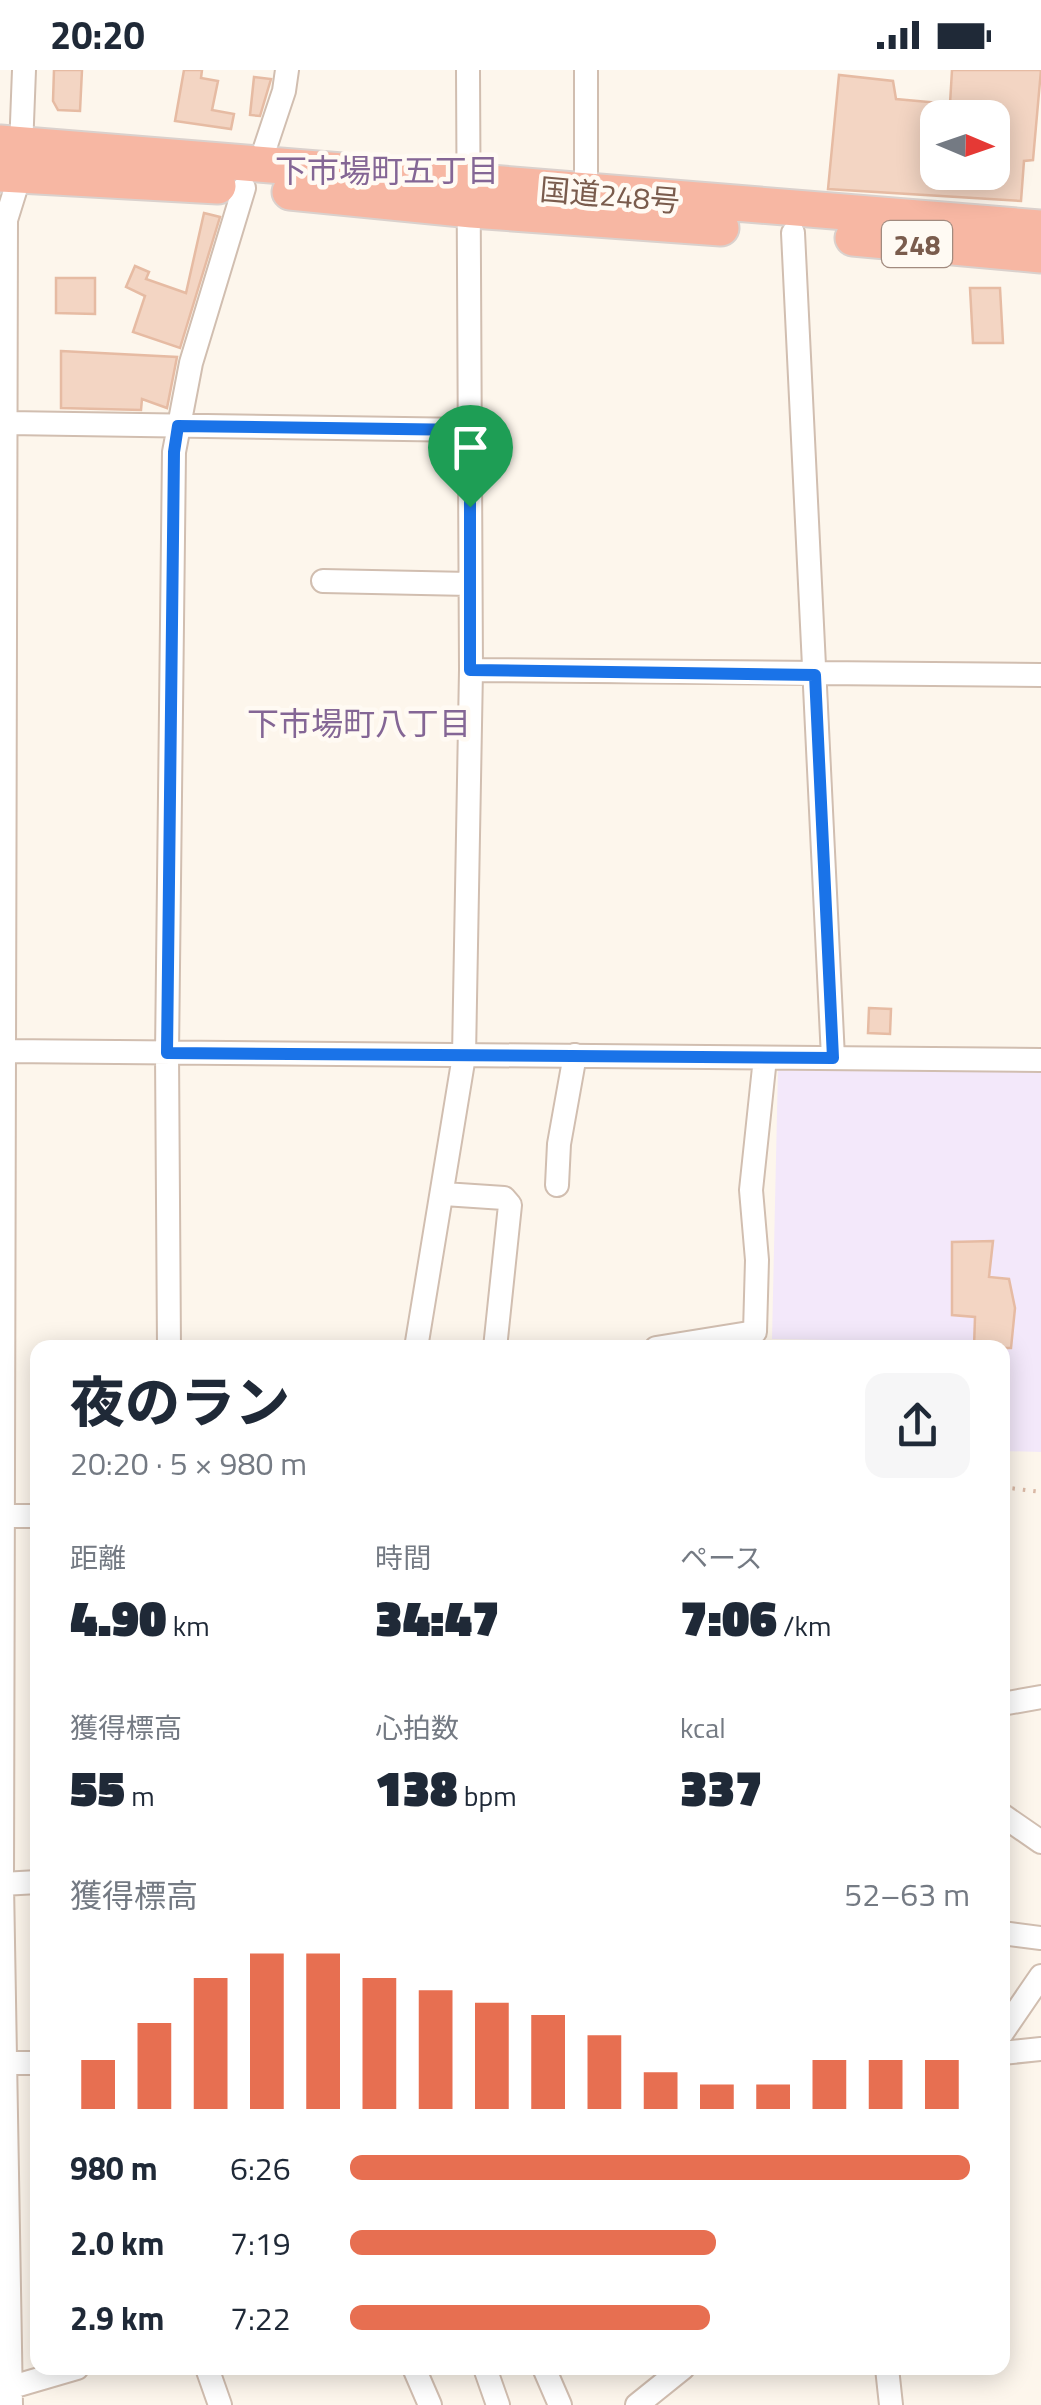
<!DOCTYPE html>
<html lang="ja">
<head>
<meta charset="utf-8">
<style>
	:root { --surface:#fff; --page:#f6f6f7; --text:#1f2937; --muted:#747a83; --accent:#e76f51 }
	body { margin:0; font-family:"Titillium Web","Noto Sans JP",sans-serif; background:var(--page); color:var(--text); height:100vh; display:flex; flex-direction:column; font-size:38px; white-space:nowrap }
	* { box-sizing:border-box; margin:0 }
	p { font-size:32px; color:var(--muted) }
	.icon { flex:none; width:55px; height:55px; fill:none; stroke:currentColor; stroke-width:2; stroke-linecap:round; stroke-linejoin:round }
	.map { position:relative; flex:1; overflow:hidden }
	.details { position:absolute; left:30px; top:1270px; width:980px; height:1035px; display:flex; flex-direction:column; background:var(--surface); border-radius:20px; box-shadow:0 5px 25px #0003 }
	.details>* { flex:none }
	.needle { width:65px; rotate:92deg }
	.buttons { position:absolute; left:920px; top:30px; display:grid; gap:20px }
	.buttons a { display:grid; place-items:center; width:90px; height:90px; border-radius:20px; background:var(--surface); box-shadow:0 5px 25px #0003; font-size:50px }
	.pin { position:absolute; display:grid; place-items:center; width:85px; height:85px; color:#fff; margin:-102px -42px; border-radius:50% 50% 50% 0; rotate:-45deg; box-shadow:0 0 10px #0007 }
	.pin .icon { rotate:45deg }
	.round { display:grid; place-items:center; flex:none; width:105px; height:105px; border-radius:20px; background:var(--page) }
	.overview { display:flex; align-items:center; justify-content:space-between; height:170px; padding:0 40px }
	h1 { font-size:55px; font-weight:800; line-height:75px }
	.figures { display:grid; grid-template-columns:repeat(3,1fr); gap:15px; height:170px; padding:10px 40px }
	.figures div { display:grid; align-content:center }
	.figures b { font-size:50px; font-weight:800 }
	.figures small { font-size:28px; font-weight:400 }
	.figures p { font-size:28px }
	.chart { height:280px; padding:20px 40px }
	.chart p { display:flex; justify-content:space-between }
	.chart svg { width:100%; height:180px; margin-top:10px; stroke:var(--accent); stroke-width:6 }
	ul { padding:0 40px; list-style:none; font-size:32px }
	li { display:grid; grid-template-columns:160px 120px 1fr; align-items:center; height:75px }
	li i { height:25px; border-radius:12px; background:var(--accent) }
	.status { display:flex; justify-content:space-between; align-items:center; height:70px; padding:0 50px; background:var(--surface); direction:ltr }
	.status svg { height:28px; fill:currentColor }
	.map>svg:first-child { display:block }
	.education { fill:#f3e8fa }
	.building { fill:#f3d5c3; stroke:#e6bba3; stroke-width:2.5; fill-rule:evenodd }
	.lines { fill:none; stroke-linecap:round; stroke-linejoin:round }
	.minor-casing { stroke:#d1beb0; stroke-width:26 }
	.highway-casing { stroke:#dad1cd; stroke-width:39 }
	.path { stroke:#d9b8a5; stroke-width:4; stroke-dasharray:2.5 8; stroke-linecap:butt }
	.minor { stroke:#fff; stroke-width:22 }
	.highway { stroke:#f7b7a3; stroke-width:35 }
	.route-casing { stroke:#fff; stroke-width:20 }
	.route { stroke:#1a73e8; stroke-width:12 }
	.labels { text-anchor:middle; dominant-baseline:central; stroke-width:9; stroke-linejoin:round; paint-order:stroke }
	.shield { fill:#fffaf3; stroke:#a28b7f; stroke-width:2.5 }
	.shield-label { font-size:28px; font-weight:bold; fill:#7a5c4d }
	.street-label { font-size:30px; fill:#7a5c4d; stroke:#fffaf3 }
	.neighbourhood-label { font-size:32px; fill:#846695; stroke:#fffaf3 }
</style>
</head>
<body>
<div class="status"><b>20:20</b><svg viewBox="0 0 49 12"><path d="M0 12V9h3v3zM5 12V6h3v6zM10 12V3h3v9zM15 12V0h3v12zM26 1h20v11H26zM47 4h2v5h-2z"/></svg></div>
<div class="map">
<svg width="1041" height="2335" viewBox="0 0 1041 2335">
	<rect width="100%" height="100%" fill="#fdf6ec"/>
	<path class="education" d="M778 998 1041 1000V1382L1003 1381 1002 1278H831L830 1270 772 1269Z"/>
	<path class="building" d="M54 0H82L80 41 58 40 53 31Z
		M184 0H202L201 8 218 11 212 40 234 44 231 59 175 51Z
		M952 0H1041L1033 90 1024 91 1021 131 828 119 839 5 893 11 896 29 950 34ZM938 48H992V102H938Z
		M254 7 271 9 260 46 250 45Z
		M204 143 220 147 180 278 133 262 145 226 126 217 135 196 149 202 146 209 186 223Z
		M56 208H95V244L56 243Z
		M970 218H1000L1003 273H973Z
		M61 281 177 287 167 338 142 329 141 340 61 338Z
		M869 938 891 939 890 964 868 963Z
		M993 1171 989 1207 1009 1209 1015 1238 1011 1278H974L975 1247 952 1245V1172Z"/>
	<g class="lines">
		<defs>
			<path id="minor" d="M586 0V123
				M259 96 284 21 287 0
				M793 163 833 988
				M8 353 470 360
				M323 511 470 514
				M471 600 1041 605
				M5 981 1041 990
				M557 1115 559 1074 575 985
				M444 1124 504 1128 510 1135 495 1278
				M169 1278 167 983 174 382 191 293 244 118
				M416 1278 464 986 471 600 468 0
				M656 1278 755 1262 757 1190 751 1120 765 988
				M0 1446H38
				M1002 1634 1041 1627
				M1002 1745 1041 1772
				M2 1814 38 1812
				M1002 1863 1041 1868
				M1002 1963 1041 1906
				M1002 1983 1041 1979
				M0 1993H38
				M207 2298 220 2335
				M414 2298 430 2335
				M485 2298 498 2335
				M544 2298 560 2335
				M887 2298 891 2335
				M12 2317 77 2298
				M11 2335 2 1814 6 150 20 105 24 0
				M637 2335 683 2298"/>
			<path id="highway" d="M0 73 1041 158
				M0 104 218 116
				M290 122 472 140 721 158
				M853 168 1041 185"/>
		</defs>
		<use href="#minor" class="minor-casing"/>
		<use href="#highway" class="highway-casing"/>
		<path class="path" d="M1002 1417 1041 1422"/>
		<use href="#minor" class="minor"/>
		<use href="#highway" class="highway"/>
	</g>
	<g class="lines">
		<defs>
			<path id="route" d="M178 356 470 360V600L815 605 833 988 167 983 174 382Z"/>
		</defs>
		<use href="#route" class="route-casing"/>
		<use href="#route" class="route"/>
	</g>
	<g class="labels">
		<rect class="shield" x="882" y="151" width="70" height="46" rx="8"/>
		<g class="shield-label">
			<text x="917" y="174">248</text>
		</g>
		<g class="street-label">
			<text transform="translate(610 125) rotate(5)">国道248号</text>
		</g>
		<g class="neighbourhood-label">
			<text x="387" y="100">下市場町五丁目</text>
			<text x="359" y="653">下市場町八丁目</text>
		</g>
	</g>
</svg>
<div class="buttons">
<a><svg class="needle" viewBox="-14 -14 28 28"><path d="M0-13l5 13h-10z" fill="#e53935"/><path d="M0 13l5-13h-10z" fill="#747a83"/></svg></a>
</div>
<div class="pin" style="left:470px;top:437px;background:#1e9e55"><svg class="icon" aria-label="arrive" viewBox="0 0 24 24"><path d="M6 21V4h12l-3 4 3 4H6"/></svg></div>
<section class="details">
<div class="overview"><div><h1>夜のラン</h1><p>20:20 · 5 × 980 m</p></div><a class="round"><svg class="icon" aria-label="share" viewBox="0 0 24 24"><path d="M12 15V3M7 8l5-5 5 5M5 13v7h14v-7"/></svg></a></div>
<div class="figures">
<div><p>距離</p><b>4.90<small> km</small></b></div>
<div><p>時間</p><b>34:47</b></div>
<div><p>ペース</p><b>7:06<small> /km</small></b></div>
</div>
<div class="figures">
<div><p>獲得標高</p><b>55<small> m</small></b></div>
<div><p>心拍数</p><b>138<small> bpm</small></b></div>
<div><p>kcal</p><b>337</b></div>
</div>
<div class="chart"><p><span>獲得標高</span>52–63 m</p>
<svg viewBox="0 0 160 44" preserveAspectRatio="none"><path d="M5 44V32M15 44V23M25 44V12M35 44V6M45 44V6M55 44V12M65 44V15M75 44V18M85 44V21M95 44V26M105 44V35M115 44V38M125 44V38M135 44V32M145 44V32M155 44V32"/></svg>
</div>
<ul>
<li><b>980 m</b>6:26<i style="width:100%"></i></li>
<li><b>2.0 km</b>7:19<i style="width:59%"></i></li>
<li><b>2.9 km</b>7:22<i style="width:58%"></i></li>
</ul>
</section>
</div>
</body>
</html>
